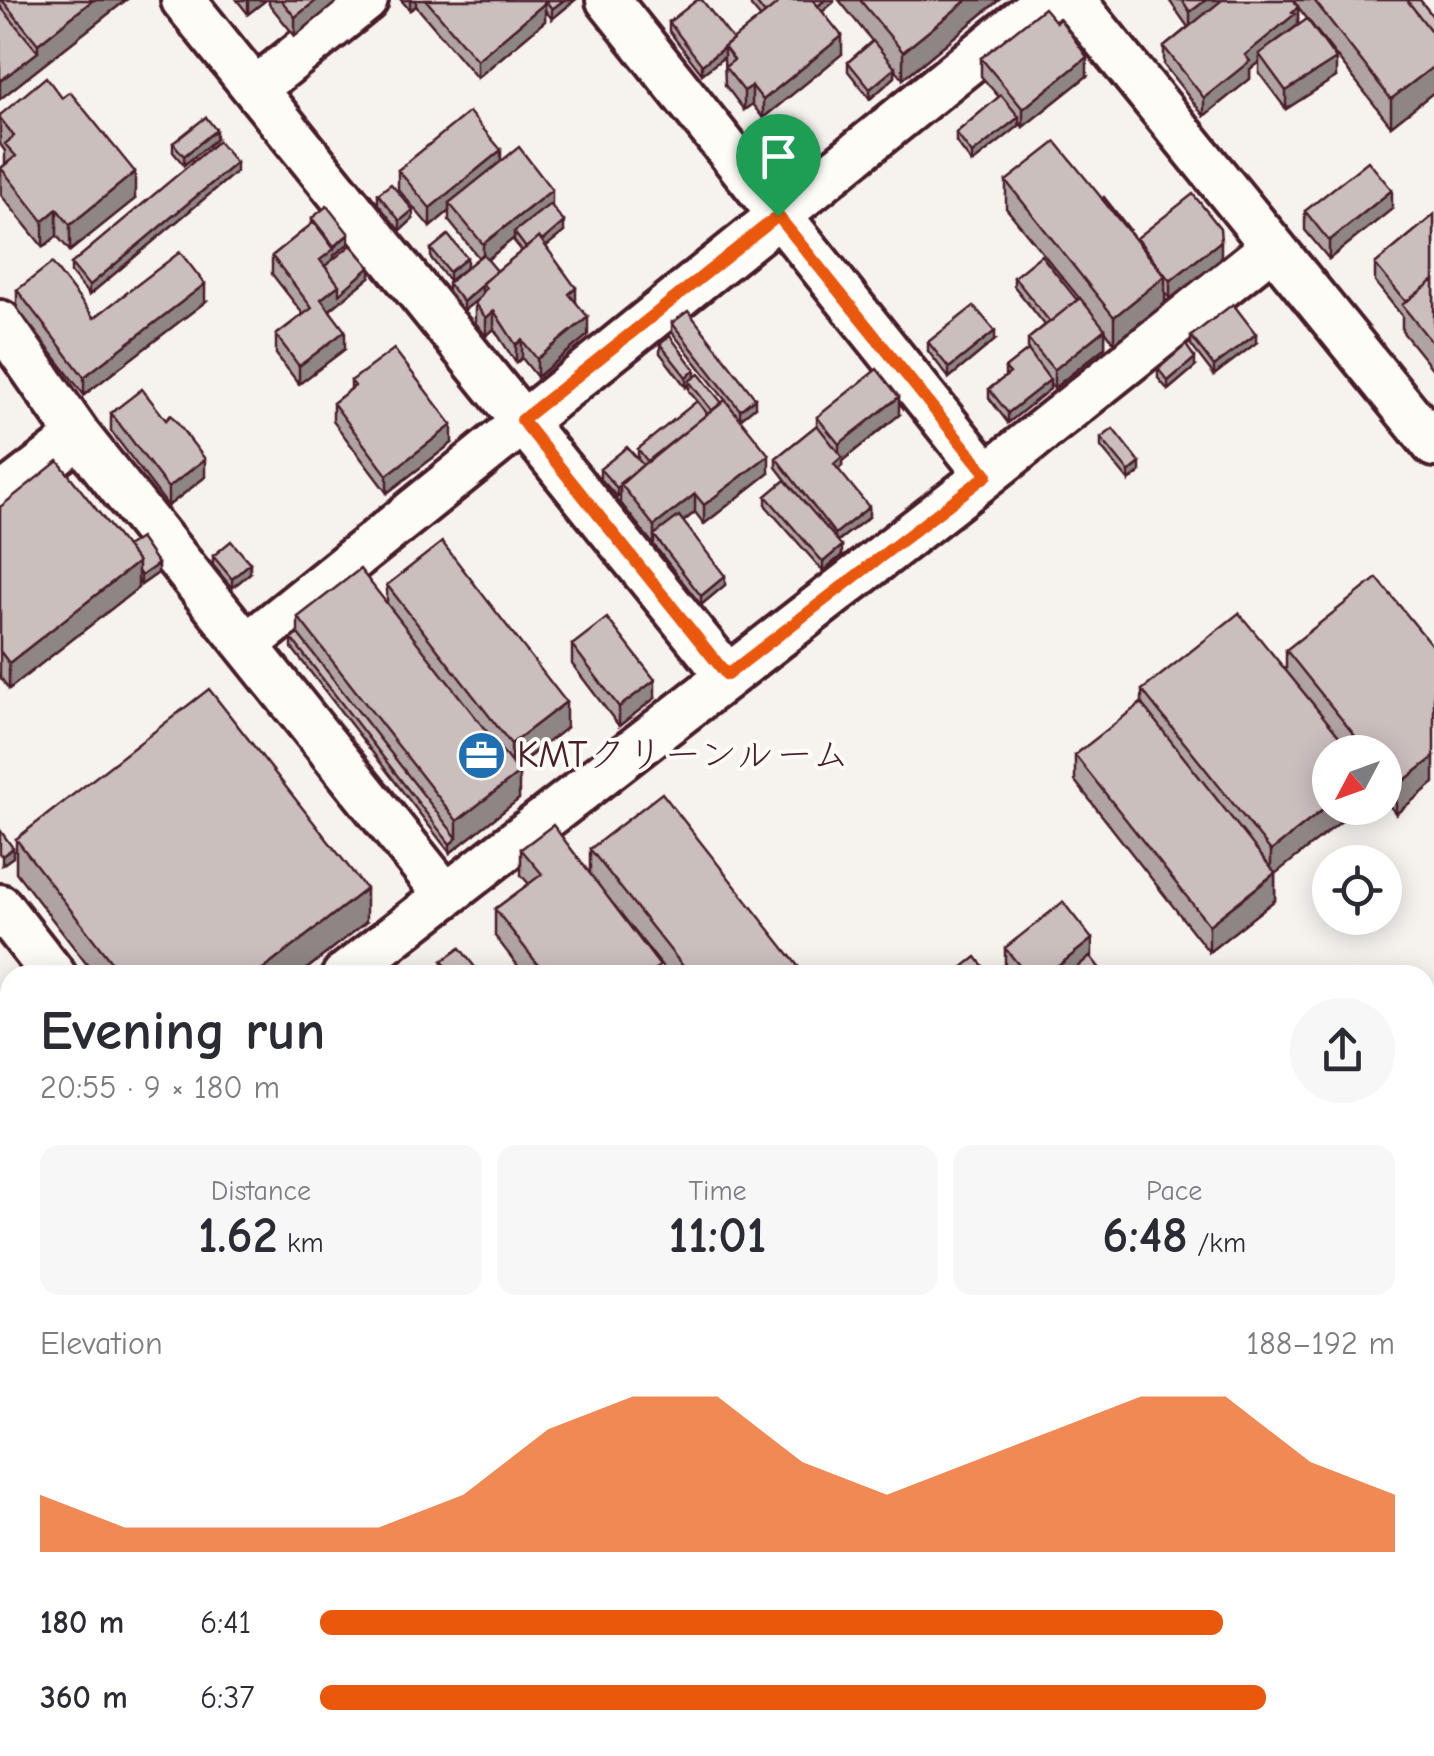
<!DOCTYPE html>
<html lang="en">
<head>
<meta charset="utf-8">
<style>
	:root { --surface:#fff; --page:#f7f7f7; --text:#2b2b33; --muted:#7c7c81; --accent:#ea580c }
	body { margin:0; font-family:"Comic Neue","Klee One",sans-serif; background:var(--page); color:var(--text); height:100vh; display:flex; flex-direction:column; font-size:38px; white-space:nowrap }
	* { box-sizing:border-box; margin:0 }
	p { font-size:32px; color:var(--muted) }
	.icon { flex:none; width:55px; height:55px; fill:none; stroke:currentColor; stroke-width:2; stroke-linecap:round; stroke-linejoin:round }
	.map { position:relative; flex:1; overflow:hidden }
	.sheet { position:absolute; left:0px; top:965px; width:1435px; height:792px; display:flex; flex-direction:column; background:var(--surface); border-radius:30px 30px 0 0; box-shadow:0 5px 25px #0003 }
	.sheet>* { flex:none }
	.needle { width:65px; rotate:229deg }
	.tools { position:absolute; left:1312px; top:735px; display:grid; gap:20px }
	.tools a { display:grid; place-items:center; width:90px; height:90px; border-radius:50%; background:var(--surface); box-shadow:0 5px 25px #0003; font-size:50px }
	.pin { position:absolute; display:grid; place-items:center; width:85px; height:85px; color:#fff; margin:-102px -42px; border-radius:50% 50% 50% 0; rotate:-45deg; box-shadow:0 0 10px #0007 }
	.pin .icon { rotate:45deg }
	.round { display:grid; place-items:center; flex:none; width:105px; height:105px; border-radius:52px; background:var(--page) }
	.headline { display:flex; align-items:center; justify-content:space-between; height:170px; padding:0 40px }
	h1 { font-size:55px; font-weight:700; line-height:75px }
	.metrics { display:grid; grid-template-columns:repeat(3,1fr); gap:15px; height:170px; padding:10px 40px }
	.metrics div { display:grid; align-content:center; border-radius:20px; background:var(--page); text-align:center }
	.metrics b { font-size:50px; font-weight:700 }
	.metrics small { font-size:28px; font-weight:400 }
	.metrics p { font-size:28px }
	.chart { height:280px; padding:20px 40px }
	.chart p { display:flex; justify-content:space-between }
	.chart svg { width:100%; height:180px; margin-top:10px; fill:var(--accent); opacity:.7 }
	ul { padding:0 40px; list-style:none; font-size:32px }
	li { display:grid; grid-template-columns:160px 120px 1fr; align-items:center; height:75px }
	li i { height:25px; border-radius:12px; background:var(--accent) }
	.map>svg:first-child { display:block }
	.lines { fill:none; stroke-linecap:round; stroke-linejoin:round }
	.river { stroke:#bbabac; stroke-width:85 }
	.street-casing { stroke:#4a1f2b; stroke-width:50 }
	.highway-casing { stroke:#4a1f2b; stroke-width:62 }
	.street { stroke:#fdfcf7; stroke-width:42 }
	.highway { stroke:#fdfcf7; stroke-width:55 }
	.wall { fill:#afa4a3; stroke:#4a1f2b; stroke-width:2.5; fill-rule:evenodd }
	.shaded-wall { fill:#8e8685; stroke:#4a1f2b; stroke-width:2.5 }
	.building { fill:#cbbfbe; stroke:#4a1f2b; stroke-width:2.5 }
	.route-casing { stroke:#fff; stroke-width:20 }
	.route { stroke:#ea580c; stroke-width:12 }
	.labels { text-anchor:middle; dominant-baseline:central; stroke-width:8; stroke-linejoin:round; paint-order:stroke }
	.poi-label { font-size:38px; fill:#4a1f2b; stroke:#fdfcf7; text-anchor:start }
</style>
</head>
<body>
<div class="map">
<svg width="1434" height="1756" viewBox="0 0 1434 1756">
	<rect width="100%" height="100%" fill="#f6f3ef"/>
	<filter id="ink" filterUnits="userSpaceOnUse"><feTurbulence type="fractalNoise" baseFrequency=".01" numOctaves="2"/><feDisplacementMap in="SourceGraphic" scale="20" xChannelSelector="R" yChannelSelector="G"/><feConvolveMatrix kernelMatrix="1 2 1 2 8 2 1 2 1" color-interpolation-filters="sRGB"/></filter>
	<g filter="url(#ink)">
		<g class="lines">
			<path class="river" d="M1425 1506 1434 1499
				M1109 1756 1120 1748"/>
			<defs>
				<path id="street" d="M183 0 727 675
					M608 0 987 475
					M1073 0 1434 445
					M255 89 366 0
					M0 322 79 436 445 894
					M0 497 79 436
					M247 645 1046 0
					M0 906 54 975
					M344 975 987 475 1272 247
					M0 1239 10 1232"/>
				<path id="highway" d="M1425 1347 1434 1343
					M1425 1433 1434 1429
					M507 1756 526 1748
					M703 1756 722 1748"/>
			</defs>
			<use href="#street" class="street-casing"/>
			<use href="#highway" class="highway-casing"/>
			<use href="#street" class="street"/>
			<use href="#highway" class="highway"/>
		</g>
		<path class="wall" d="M0 0H126L0 99Z
			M237 0H266L248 14Z
			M269 0H339L295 36 269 4Z
			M401 0H575L552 19 545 10V21L477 78 416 6 410 10Z
			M751 0H834L822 11 842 54 763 118 752 104 744 110 725 85 724 57 702 74 669 31V22L733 40 761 18 751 6Z
			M839 0H999L903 79 895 69V77L870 99 848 71V62L872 41Z
			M1169 0H1420L1434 18V92L1391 126 1298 7V25L1336 77 1286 109 1259 73V62L1250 69V79L1204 116 1164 65V47L1188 27Z
			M981 58 1087 76 1023 127 1019 122V126L972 163 956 142V133L999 97 981 76Z
			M0 115 135 199 70 251 57 236 43 247 1 195V168L5 165V151L0 144Z
			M216 139 184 165 173 152V143Z
			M501 161 552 207 564 232 546 246 576 302 588 335 537 377 522 358 516 363 494 329 486 336 475 322V304L478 299 463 311 448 292V283L479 258 449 221V211L430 227 398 189V170ZM514 238V241L522 251 497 271 487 260Z
			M236 172 89 295 71 273V264Z
			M1006 181 1130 233 1137 242V238L1221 259 1170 299 1165 292V303L1114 343 1105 330V347L1054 388 1050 384V389L1008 423 989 398V389L1005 377V368L1028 350V339L1045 325 1014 286V277L1077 300 1079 298 1006 208Z
			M378 194 413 219 400 231 378 204Z
			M1392 209 1329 259 1305 230V211Z
			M1434 215V371L1402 331V316L1375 282V264Z
			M312 218 349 243 334 255V258L370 277 330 310 345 349 299 384 276 354V335L303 314 272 274V256L312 224Z
			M431 249 467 267 449 281 431 258Z
			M17 290 94 318 205 302 84 395 17 308Z
			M672 323 755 407 740 419 672 332Z
			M1191 336 1256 343 1214 375 1191 345Z
			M995 340 949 378 928 351V342Z
			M660 344 695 377 769 473 704 524 695 512 683 522 725 585 701 605 620 502V494L617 497 600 478V469L638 458V449L705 411 689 391V384L686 387 660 353Z
			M1195 367 1168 390 1158 378V369Z
			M351 381 452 443 387 493 333 421V403L351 389Z
			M111 413 205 477 168 506 111 431Z
			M899 415 842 461V466L838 469 869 517 838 541 842 555 823 571 766 506V496L795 492 776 467V458L817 425V417Z
			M1101 438 1140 472 1129 481 1101 447Z
			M0 507 126 547 158 573 141 585 138 580V588L9 689 0 677Z
			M213 556 250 573 232 588 213 565Z
			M387 585 566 728 515 768 519 799 450 853 292 648V639L298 634V617L387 604Z
			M572 645 655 698 619 726 572 664Z
			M1434 648 1396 814 1385 800V752H1330L1275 874V900L1209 952 1075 781V755L1142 704V690L1286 671V650Z
			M16 839 366 922 299 975H95L16 872Z
			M521 849 590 875V849L805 975H669L614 905 660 975H525L495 936V909L529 884 521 875Z
			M1005 948 1091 958 1105 975H1012L1005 966Z
			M442 961 481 975H446L442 970Z
			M1434 1697V1756L1425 1745V1704Z"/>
		<path class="shaded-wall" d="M93 0H126L0 99V81L38 52V44Z
			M248 0H266L248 14Z
			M317 0H339L295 36V17Z
			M410 0H416V6L410 10Z
			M564 0H575L552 19V9Z
			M825 0H834V2L814 19V9Z
			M967 0H999L903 79V52Z
			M1206 0H1229L1190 30V12Z
			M545 3V21L477 78V60Z
			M1298 7V25L1259 54V62L1250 69V79L1204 116V98L1245 55Z
			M842 36V54L763 118V100Z
			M724 48V57L702 74V65Z
			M1087 57V76L1023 127V109Z
			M1336 59V77L1286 109V91Z
			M1434 66V92L1391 126V99Z
			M895 68V77L870 99V89Z
			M752 86V104L744 110V91Z
			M1019 117V126L972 163V154Z
			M216 130V139L184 165V156Z
			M501 150V169L449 203V211L430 227V208Z
			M236 163V172L89 295V286Z
			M135 172V199L70 251V225Z
			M552 190V208L514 232V238L483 263V244Z
			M1392 190V209L1329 259V241Z
			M57 209V236L43 247V221Z
			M413 210V219L400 231V221Z
			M564 222V232L529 260V251Z
			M349 234V243L334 255V267L320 269V260Z
			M1221 241V259L1170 299V281Z
			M467 258V267L449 281V272Z
			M370 267V277L321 317V299L339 285Z
			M1165 276V303L1114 343V317Z
			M205 284V302L84 395V377Z
			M482 286V296L463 311V302Z
			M576 288V307L569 294Z
			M494 311V329L486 336V318Z
			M588 317V335L537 377V359Z
			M1105 329V347L1054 388V370Z
			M345 331V349L299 384V366Z
			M995 331V340L949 378V368Z
			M1256 334V343L1214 375V366Z
			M522 340V358L516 363V345Z
			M1195 358V367L1168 390V381Z
			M695 370V379L686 387V377Z
			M1050 380V389L1008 423V413Z
			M899 397V415L842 461V466L834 473V464L839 459V444Z
			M755 398V407L740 419V410Z
			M452 425V443L387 493V475Z
			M769 455V473L704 524V505Z
			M205 459V477L168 506V488Z
			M1140 463V472L1129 481V472Z
			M620 485V494L617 497V488Z
			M695 494V512L659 541 654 535V544V526Z
			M869 507V517L835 543V534Z
			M842 546V555L823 571V562Z
			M138 562V588L9 689V663Z
			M250 563V573L232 588V579Z
			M158 564V573L141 585V576Z
			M725 576V585L701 605V596Z
			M655 680V698L619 726V707Z
			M566 702V728L511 770V744Z
			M1434 757V783L1396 814V787Z
			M519 773V799L450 853V844L457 838V821Z
			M1330 804V808H1358L1275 874V900L1209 952V925L1271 877V851Z
			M13 848V857L2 865V856Z
			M366 889V922L299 975H256Z
			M1092 939V958L1070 975H1047Z"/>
		<path class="building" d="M2 0H93L38 44Z
			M281 0H317L295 17Z
			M426 0H543L545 3 477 60Z
			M545 0H564L552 9Z
			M697 0H702L733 40 702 65 669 22Z
			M754 0H782L765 14Z
			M782 0H813L842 36 763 100 752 86 744 91 725 67 734 60 724 47Z
			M813 0H825L818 6Z
			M860 0H967L903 52Z
			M1182 0H1206L1190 12Z
			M1222 0H1293L1298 7 1292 12 1295 14 1245 55 1250 61 1204 98 1164 47Z
			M1314 0H1407L1434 35V66L1391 99Z
			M1407 0H1420L1434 18V35Z
			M0 6 38 52 0 81Z
			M1044 8 1056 22 1060 19 1087 57 1023 109 981 58Z
			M1307 19 1336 59 1286 91 1259 54Z
			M873 41 895 68 870 89 848 62Z
			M46 77 62 98 70 92 135 172 70 225 57 209 43 221 1 168 16 156 5 144 14 136 0 118V115Z
			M1001 95 1019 117 972 154 956 133Z
			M469 112 501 150 430 208 398 170Z
			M206 117 216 130 184 156 173 143Z
			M218 141 236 163 89 286 71 264Z
			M1056 142 1165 276 1114 317 1006 181Z
			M519 147 552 190 483 244 449 203Z
			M1368 161 1392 190 1329 241 1305 211Z
			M391 184 413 210 400 221 378 194Z
			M1193 194 1220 228 1221 241 1170 281 1137 238Z
			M1104 197 1130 230 1128 231 1102 199Z
			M550 204 564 222 542 241 539 237 526 248 514 232Z
			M327 206 349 234 334 246 312 218Z
			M1434 215V280L1406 302 1375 264Z
			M314 222 334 249 320 260 339 285 321 299 345 331 299 366 276 335 312 308 272 256Z
			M448 235 467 258 449 272 431 249Z
			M539 237 576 288 569 294 588 317 537 359 522 340 516 345 494 311 486 318 475 304 486 288 482 283Z
			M351 245 370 267 339 294V285L325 266Z
			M180 252 205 284 84 377 17 290 52 263 94 318Z
			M483 254 497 271 463 302 448 283Z
			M1041 255 1077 300 1050 322 1014 277Z
			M1434 280V345L1402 305Z
			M1080 298 1105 329 1054 370 1028 339Z
			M1233 304 1256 334 1214 366 1191 336Z
			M974 306 995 331 949 368 928 342Z
			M688 311 755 398 740 410 672 323Z
			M670 336 695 370 686 377 660 344Z
			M1186 345 1195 358 1168 381 1158 369Z
			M394 349 452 425 387 475 333 403 355 386 351 381Z
			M1028 350 1050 380 1008 413 989 389 1010 373 1005 368Z
			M877 369 899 397 839 444 817 417Z
			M699 374 722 403 712 411 689 381Z
			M142 389 166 420 171 415 205 459 168 488 111 413Z
			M725 400 769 455 704 505 695 494 654 526 620 483Z
			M697 401 707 414 648 462 638 449Z
			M817 425 842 457 834 464 869 507 835 534 776 458Z
			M1113 429 1140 463 1129 472 1101 438Z
			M627 447 643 465 617 488 600 469Z
			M58 461 138 562 9 663 0 651V507Z
			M785 480 842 546 823 562 766 496Z
			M679 516 725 576 701 596 654 535Z
			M140 538 158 564 141 576 138 571V562L126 547Z
			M231 541 250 563 232 579 213 556Z
			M442 542 566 702 511 744 387 585Z
			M360 569 519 773 457 821 298 617Z
			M1377 578 1434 648V757L1396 787 1385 773V752H1368L1286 650Z
			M1239 613 1352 752H1330V804L1271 851 1142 690Z
			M607 618 655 680 619 707 572 645Z
			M298 634 457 838 450 844 292 639Z
			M209 689 366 889 256 975H121L16 839Z
			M1141 703 1275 873 1209 925 1075 755Z
			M662 793 805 975H690L590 849Z
			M553 825 660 966 655 969 659 975H546L495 909 542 874 521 849Z
			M0 830 13 848 2 856 0 853Z
			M1063 902 1092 939 1047 975H1027L1005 948Z
			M460 948 481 975H453L442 961Z
			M1090 956 1105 975H1068Z
			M976 957 990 975H953Z
			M1434 1697V1730L1425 1719V1704Z"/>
	</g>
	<g class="lines" filter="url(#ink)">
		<defs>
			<path id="route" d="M778 216 987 475 727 675 522 420Z"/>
		</defs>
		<use href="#route" class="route-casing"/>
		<use href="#route" class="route"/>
	</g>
	<defs>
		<symbol id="office-disc" viewBox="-11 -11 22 22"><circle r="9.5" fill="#1f6fb2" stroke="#fdfcf7"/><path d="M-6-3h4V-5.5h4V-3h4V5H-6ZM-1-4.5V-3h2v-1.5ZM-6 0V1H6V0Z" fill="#fff"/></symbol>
	</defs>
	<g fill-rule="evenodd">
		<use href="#office-disc" x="454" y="728" width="55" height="55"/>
	</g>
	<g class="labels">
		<g class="poi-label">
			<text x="517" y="755">KMTクリーンルーム</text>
		</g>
	</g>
</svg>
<div class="tools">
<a><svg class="needle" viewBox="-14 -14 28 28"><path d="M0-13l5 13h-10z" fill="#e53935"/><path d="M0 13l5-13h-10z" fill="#7c7c81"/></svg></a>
<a><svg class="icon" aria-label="locate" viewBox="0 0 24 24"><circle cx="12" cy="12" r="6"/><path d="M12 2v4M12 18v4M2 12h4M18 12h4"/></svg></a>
</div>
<div class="pin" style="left:778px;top:216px;background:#1e9e55"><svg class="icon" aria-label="arrive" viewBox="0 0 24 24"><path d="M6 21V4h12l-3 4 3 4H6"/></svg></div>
<section class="sheet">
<div class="headline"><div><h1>Evening run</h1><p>20:55 · 9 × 180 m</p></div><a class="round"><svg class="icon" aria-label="share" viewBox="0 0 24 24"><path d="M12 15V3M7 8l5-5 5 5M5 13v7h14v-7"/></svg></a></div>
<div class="metrics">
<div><p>Distance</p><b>1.62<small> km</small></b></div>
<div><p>Time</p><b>11:01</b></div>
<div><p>Pace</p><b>6:48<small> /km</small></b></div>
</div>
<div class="chart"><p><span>Elevation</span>188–192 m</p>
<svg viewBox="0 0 160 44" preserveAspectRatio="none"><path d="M0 44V30L10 38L20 38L30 38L40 38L50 30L60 14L70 6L80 6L90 22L100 30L110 22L120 14L130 6L140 6L150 22L160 30V44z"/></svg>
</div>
<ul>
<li><b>180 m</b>6:41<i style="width:84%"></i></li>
<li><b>360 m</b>6:37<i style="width:88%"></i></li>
</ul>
</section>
</div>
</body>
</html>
